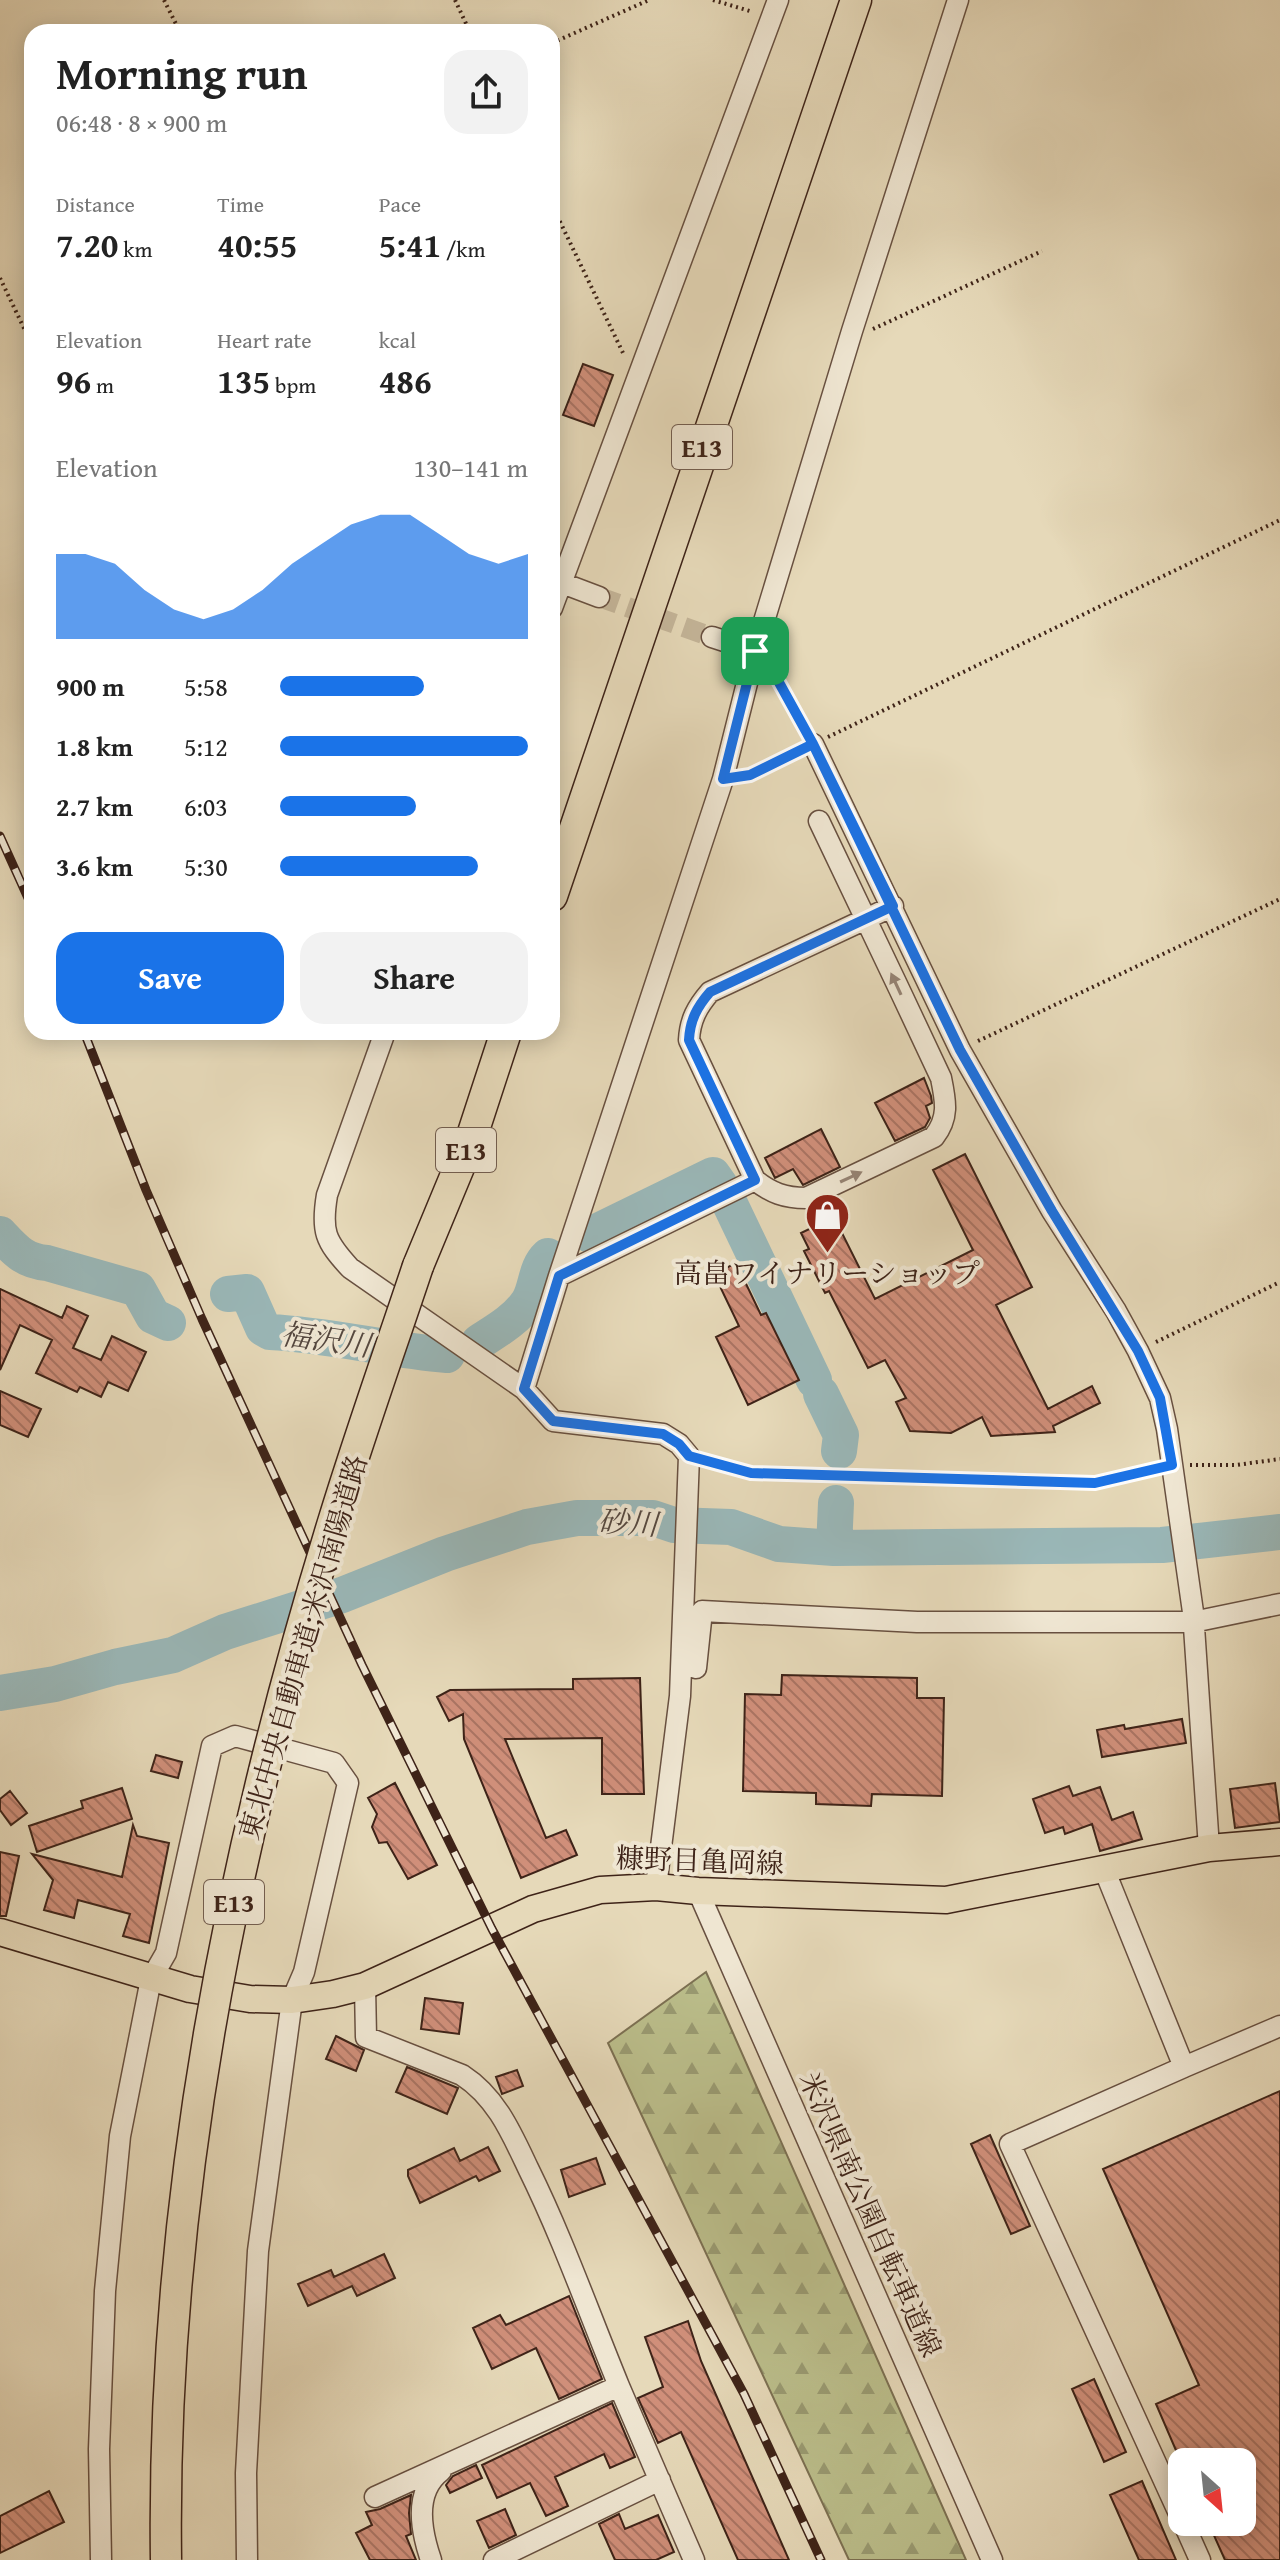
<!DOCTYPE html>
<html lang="en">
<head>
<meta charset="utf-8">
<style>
	:root { --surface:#fff; --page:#f2f2f2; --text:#222; --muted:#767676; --accent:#1a73e8 }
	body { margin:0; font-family:"Gentium Book Plus","Noto Serif JP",serif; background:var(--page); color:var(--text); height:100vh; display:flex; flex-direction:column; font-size:30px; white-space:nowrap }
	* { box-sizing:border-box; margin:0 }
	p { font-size:26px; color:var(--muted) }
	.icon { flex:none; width:44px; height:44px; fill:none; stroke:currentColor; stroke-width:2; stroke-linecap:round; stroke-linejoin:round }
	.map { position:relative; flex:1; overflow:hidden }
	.panel { position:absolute; left:24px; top:24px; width:536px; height:1016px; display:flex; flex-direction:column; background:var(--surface); border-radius:24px; box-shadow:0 4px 20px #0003 }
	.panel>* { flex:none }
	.needle { width:52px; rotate:153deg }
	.buttons { position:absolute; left:1168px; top:2448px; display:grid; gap:16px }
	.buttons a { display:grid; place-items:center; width:88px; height:88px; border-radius:16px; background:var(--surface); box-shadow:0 4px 20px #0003; font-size:40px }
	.pin { position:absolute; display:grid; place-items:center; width:68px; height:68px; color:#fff; margin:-34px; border-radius:16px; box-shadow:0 4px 12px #0006 }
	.round { display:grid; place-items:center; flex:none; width:84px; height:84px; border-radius:24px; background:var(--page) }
	.headline { display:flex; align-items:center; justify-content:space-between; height:136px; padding:0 32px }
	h1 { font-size:44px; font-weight:800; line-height:60px }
	.metrics { display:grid; grid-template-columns:repeat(3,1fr); gap:12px; height:136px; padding:8px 32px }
	.metrics div { display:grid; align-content:center }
	.metrics b { font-size:34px; font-weight:800 }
	.metrics small { font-size:22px; font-weight:400 }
	.metrics p { font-size:22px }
	.chart { height:224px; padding:16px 32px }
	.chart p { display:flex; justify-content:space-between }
	.chart svg { width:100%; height:144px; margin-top:8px; fill:var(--accent); opacity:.7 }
	.button { display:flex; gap:16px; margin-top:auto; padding:16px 32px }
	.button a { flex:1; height:92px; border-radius:24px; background:var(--accent); color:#fff; font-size:32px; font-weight:800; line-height:92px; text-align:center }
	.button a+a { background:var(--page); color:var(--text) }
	ul { padding:0 32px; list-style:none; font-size:26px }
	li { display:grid; grid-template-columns:128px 96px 1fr; align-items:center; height:60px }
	li i { height:20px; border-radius:10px; background:var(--accent) }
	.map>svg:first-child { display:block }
	.forest { fill:url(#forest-firs); stroke:#7c7052; stroke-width:2 }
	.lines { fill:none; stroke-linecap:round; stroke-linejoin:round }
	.river { stroke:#9ab8b9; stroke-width:36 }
	.building { fill:url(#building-back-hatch); stroke:#3e2318; stroke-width:2 }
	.minor-tunnel { stroke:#c4b599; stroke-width:20; stroke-dasharray:20 10; stroke-linecap:butt }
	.minor-casing { stroke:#685040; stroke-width:23 }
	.major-casing { stroke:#3e2318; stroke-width:29 }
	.highway-casing { stroke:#3e2318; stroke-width:33 }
	.path { stroke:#3e2318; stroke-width:4; stroke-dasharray:2 4; stroke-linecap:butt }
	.minor { stroke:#efe6d2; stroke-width:20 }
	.major { stroke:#e6d9b9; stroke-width:26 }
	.highway { stroke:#e6d9b9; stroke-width:30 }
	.rail-casing { stroke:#3e2318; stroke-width:9 }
	.rail { stroke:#efe6d2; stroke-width:6; stroke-dasharray:18; stroke-linecap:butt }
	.highway-bridge-casing { stroke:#3e2318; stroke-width:33; stroke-linecap:butt }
	.highway-bridge { stroke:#e6d9b9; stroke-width:30 }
	.oneway { fill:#968475 }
	.route-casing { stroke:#fff; stroke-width:16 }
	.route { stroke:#1a73e8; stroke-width:10 }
	.labels { text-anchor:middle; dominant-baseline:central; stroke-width:8; stroke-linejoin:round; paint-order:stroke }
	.shield { fill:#efe6d2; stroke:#735e50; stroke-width:2 }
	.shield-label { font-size:26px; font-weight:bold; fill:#3e2318 }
	.poi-label { font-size:28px; fill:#3e2318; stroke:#efe6d2 }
	.street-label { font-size:28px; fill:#3e2318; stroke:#efe6d2 }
	.water-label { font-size:30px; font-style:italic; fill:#554840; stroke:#efe6d2 }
</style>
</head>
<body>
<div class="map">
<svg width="1280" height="2560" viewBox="0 0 1280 2560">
	<defs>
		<pattern id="forest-firs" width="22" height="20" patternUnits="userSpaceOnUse" patternTransform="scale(2)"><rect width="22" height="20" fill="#bbbe8b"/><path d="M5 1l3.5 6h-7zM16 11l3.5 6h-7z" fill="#999a71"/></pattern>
		<pattern id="building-back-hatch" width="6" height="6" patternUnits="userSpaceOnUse" patternTransform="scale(2)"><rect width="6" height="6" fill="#d08f7a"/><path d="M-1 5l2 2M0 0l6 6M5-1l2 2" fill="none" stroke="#aa7463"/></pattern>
	</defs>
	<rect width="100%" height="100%" fill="#e6d9b9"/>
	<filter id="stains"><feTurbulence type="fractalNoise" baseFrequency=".0025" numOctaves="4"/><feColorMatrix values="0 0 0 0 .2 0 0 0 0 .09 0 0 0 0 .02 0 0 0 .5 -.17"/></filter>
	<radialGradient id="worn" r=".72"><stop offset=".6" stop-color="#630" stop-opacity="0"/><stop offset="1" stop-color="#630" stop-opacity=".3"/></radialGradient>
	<path class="forest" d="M706 1972 966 2560H849L608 2043Z"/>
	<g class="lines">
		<path class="river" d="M729 1202 814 1380
			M0 1234C15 1250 24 1261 47 1263L138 1289 153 1316 168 1323
			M590 1235 713 1175 720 1185
			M228 1294 247 1292 263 1328 270 1332C330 1335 388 1350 447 1355
			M479 1342C496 1331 516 1320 528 1302 537 1288 535 1268 548 1256
			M821 1394 841 1435 839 1451
			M834 1548 836 1503
			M0 1693 55 1684 115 1667 173 1655 225 1632 342 1595 445 1554 527 1527 577 1518H653L674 1525 731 1527 779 1544 834 1548 1162 1545 1280 1532"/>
	</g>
	<path class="building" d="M583 364 613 375 594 426 563 415Z
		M924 1078 931 1096 932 1103 926 1106 930 1118 925 1127 895 1141 875 1103Z
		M821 1129 840 1167 803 1185 793 1169 775 1178 765 1158Z
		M965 1154 1032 1287 996 1305 1048 1409 1092 1386 1100 1403 1053 1426 1055 1432 991 1436 982 1417 951 1433 910 1431 896 1402 906 1398 885 1360 868 1368 829 1291 825 1293 804 1251 809 1249 801 1233 834 1217 875 1299 973 1250 933 1170Z
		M736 1263 761 1315 766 1313 799 1380 748 1405 716 1337 739 1326 714 1274Z
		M0 1289 62 1318 67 1306 88 1316 73 1348 101 1360 112 1336 146 1352 128 1391 108 1382 101 1397 80 1387 77 1392 36 1373 52 1340 20 1325 0 1370Z
		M0 1391 41 1409 28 1437 0 1425Z
		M782 1675 917 1678V1698H944L942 1796 872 1794 871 1806 816 1804V1793L743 1791 745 1694 781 1695Z
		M640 1678 644 1794H602V1738L505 1739 546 1838 566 1830 577 1855 521 1878 464 1739 463 1714 449 1721 437 1697 450 1690 573 1689V1679Z
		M1182 1719 1186 1743 1102 1757 1097 1730 1124 1725 1125 1729Z
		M156 1755 182 1762 178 1778 151 1771Z
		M395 1783 437 1865 408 1879 387 1842 379 1843 372 1827 377 1814 368 1798Z
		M1275 1783 1280 1822 1235 1828 1230 1789Z
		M1069 1786 1073 1796 1100 1787 1112 1820 1133 1812 1142 1839 1100 1851 1092 1824 1065 1834 1063 1827 1045 1833 1033 1799Z
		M122 1788 132 1819 37 1852 29 1826 83 1808 81 1801Z
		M10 1791 27 1813 11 1825 0 1810V1799Z
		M133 1825 137 1836 169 1843 149 1943 123 1936 130 1914 78 1900 74 1918 44 1910 53 1880 32 1854 122 1877Z
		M0 1852 19 1856 6 1916H0Z
		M425 1998 463 2003 459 2034 421 2029Z
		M336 2036 364 2050 356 2071 326 2059Z
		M407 2067 458 2088 447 2114 396 2092Z
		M517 2070 523 2086 502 2094 496 2077Z
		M1280 2091V2560H1225L1208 2522H1242V2462H1181L1156 2404 1199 2385 1103 2169Z
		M990 2135 1030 2226 1011 2234 971 2144Z
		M488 2147 500 2171 479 2181 476 2176 420 2203 408 2176V2170L454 2148 460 2161Z
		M596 2158 605 2184 569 2197 561 2170Z
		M384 2254 395 2278 357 2296 352 2286 308 2306 298 2284 331 2270 334 2277Z
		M569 2296 602 2379 559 2399 536 2348 492 2369 473 2328 500 2315 506 2325Z
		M688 2321 701 2361 789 2560H738L681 2432 658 2443 638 2398 663 2387 645 2337Z
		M1094 2379 1126 2452 1104 2462 1072 2389Z
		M612 2403 635 2457 610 2468 604 2454 555 2477 568 2506 546 2516 530 2483 497 2498 482 2465Z
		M476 2465 482 2478 450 2493 446 2485 453 2476Z
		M1142 2481 1176 2560H1139L1110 2495Z
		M49 2491 64 2522 0 2553V2516Z
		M411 2495 409 2513 411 2534 406 2536 416 2560H370L356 2533 372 2525 366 2512 380 2509Z
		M505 2509 516 2535 489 2548 477 2521Z
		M619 2514 625 2529 658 2515 674 2552 656 2560H615L599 2524Z"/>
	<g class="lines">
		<path class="minor-tunnel" d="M599 597 712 637"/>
		<defs>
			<path id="minor" d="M562 583 599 597
				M552 608 778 0
				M712 637 755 651
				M813 744 960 1050 1052 1211 1116 1311 1138 1351 1160 1398 1167 1429 1193 1612 1209 1848
				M819 821C860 907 901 992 941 1078 946 1102 949 1118 934 1137L806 1198C785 1198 771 1193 755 1180L689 1040C690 1020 697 1007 710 992L866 919 893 906
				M385 1032 327 1195C321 1231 325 1241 350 1268L524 1389 553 1421 663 1434 679 1444 689 1456 680 1696 656 1887
				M559 1276 755 1180
				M524 1389 559 1276 723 779 755 651 852 331 958 0
				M696 1668 702 1611 917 1622H1193L1280 1604
				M1104 1869 1184 2067 1280 2026
				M698 1891 992 2560
				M365 1986 366 2037 462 2075C496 2097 511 2132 528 2168 563 2239 589 2313 619 2386 644 2445 669 2502 694 2560
				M375 2497 619 2386
				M1182 2520 1010 2144 1184 2067
				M1183 2522 1200 2560
				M101 2560 99 2449 105 2291 120 2136 151 1979 166 1953 212 1746 235 1736 334 1763 348 1783 304 1972 292 2000 258 2251 246 2473 247 2560
				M431 2560C421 2531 413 2492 441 2471
				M494 2560 660 2480"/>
			<path id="major" d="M0 1932 190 1989 250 1999 292 2000 333 1994 365 1986 533 1909 600 1890 656 1887 698 1891 946 1900 1209 1848 1280 1842"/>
			<path id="highway" d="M552 896 856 0
				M418 1266 472 1136 506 1032"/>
		</defs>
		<use href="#minor" class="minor-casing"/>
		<use href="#major" class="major-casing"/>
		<use href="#highway" class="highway-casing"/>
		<path class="path" d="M164 0 180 32
			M455 0 470 32
			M713 0 753 12
			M552 43 649 0
			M552 205 624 355
			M0 278 32 345
			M873 329 1042 251
			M772 669 803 729
			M828 737 1280 520
			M745 775 795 753
			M978 1041 1280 899
			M1156 1342 1280 1282
			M707 1461 751 1473 1095 1483 1154 1469
			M1190 1465H1236L1280 1459"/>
		<use href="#minor" class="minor"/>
		<use href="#major" class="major"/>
		<use href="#highway" class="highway"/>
		<defs>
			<path id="rail" d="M0 836 32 907
				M84 1032 146 1190 202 1319 362 1665 492 1929 744 2394 821 2560"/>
		</defs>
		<use href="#rail" class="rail-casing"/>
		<use href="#rail" class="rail"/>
		<defs>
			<path id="highway-bridge" d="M166 2560C161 2206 230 1856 334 1519 360 1434 390 1350 418 1266"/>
		</defs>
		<use href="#highway-bridge" class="highway-bridge-casing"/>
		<use href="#highway-bridge" class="highway-bridge"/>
	</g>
	<defs><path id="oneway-solid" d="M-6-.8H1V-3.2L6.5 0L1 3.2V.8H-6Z" transform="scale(2)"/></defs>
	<g class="oneway">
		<use href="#oneway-solid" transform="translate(896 984) rotate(-115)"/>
		<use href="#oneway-solid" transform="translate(851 1177) rotate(-25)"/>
	</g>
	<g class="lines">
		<defs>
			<path id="route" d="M755 651 771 668 813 744 893 906 710 992C697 1007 690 1020 689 1040L755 1180 559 1276 524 1389 553 1421 663 1434 679 1444 689 1456 751 1473 1095 1483 1172 1465 1160 1398 1138 1351 1052 1211 960 1050 813 744 750 775 723 779 755 651"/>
		</defs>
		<use href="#route" class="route-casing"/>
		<use href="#route" class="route"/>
	</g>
	<defs>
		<symbol id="shop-pin" viewBox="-11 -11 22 30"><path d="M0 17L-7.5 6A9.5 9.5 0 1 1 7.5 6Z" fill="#8f2418" stroke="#efe6d2"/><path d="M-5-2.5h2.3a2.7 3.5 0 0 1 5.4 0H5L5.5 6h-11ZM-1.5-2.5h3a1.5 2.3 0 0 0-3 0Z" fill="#fff"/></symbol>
	</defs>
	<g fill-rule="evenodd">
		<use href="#shop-pin" x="802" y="1190" width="51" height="69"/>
	</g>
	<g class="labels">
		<g class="shield">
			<rect x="672" y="425" width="60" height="44" rx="6"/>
			<rect x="436" y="1128" width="60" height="44" rx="6"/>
			<rect x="204" y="1880" width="60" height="44" rx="6"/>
		</g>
		<g class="shield-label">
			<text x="702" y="447">E13</text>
			<text x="466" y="1150">E13</text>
			<text x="234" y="1902">E13</text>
		</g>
		<g class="poi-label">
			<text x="827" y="1272">高畠ワイナリーショップ</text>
		</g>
		<g class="street-label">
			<text transform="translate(302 1647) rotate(-74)">東北中央自動車道;米沢南陽道路</text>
			<text transform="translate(700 1860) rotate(2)">糠野目亀岡線</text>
			<text transform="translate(871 2214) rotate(66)">米沢県南公園自転車道線</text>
		</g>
		<g class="water-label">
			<text transform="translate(326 1339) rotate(8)">福沢川</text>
			<text transform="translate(628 1522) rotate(4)">砂川</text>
		</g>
	</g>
	<rect width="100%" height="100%" filter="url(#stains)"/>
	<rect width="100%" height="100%" fill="url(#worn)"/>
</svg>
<div class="buttons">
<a><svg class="needle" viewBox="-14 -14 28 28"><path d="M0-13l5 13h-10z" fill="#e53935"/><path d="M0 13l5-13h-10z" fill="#767676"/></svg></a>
</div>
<div class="pin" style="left:755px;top:651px;background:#1e9e55"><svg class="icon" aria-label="arrive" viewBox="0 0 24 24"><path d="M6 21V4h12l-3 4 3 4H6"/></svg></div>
<section class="panel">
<div class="headline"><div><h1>Morning run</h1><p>06:48 · 8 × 900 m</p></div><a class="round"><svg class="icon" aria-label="share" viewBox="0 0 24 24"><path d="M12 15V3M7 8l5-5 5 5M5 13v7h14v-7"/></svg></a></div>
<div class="metrics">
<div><p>Distance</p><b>7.20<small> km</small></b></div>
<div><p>Time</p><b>40:55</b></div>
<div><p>Pace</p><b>5:41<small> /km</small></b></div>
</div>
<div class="metrics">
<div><p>Elevation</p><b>96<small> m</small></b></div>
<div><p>Heart rate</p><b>135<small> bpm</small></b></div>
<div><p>kcal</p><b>486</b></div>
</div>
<div class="chart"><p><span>Elevation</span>130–141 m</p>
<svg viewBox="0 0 160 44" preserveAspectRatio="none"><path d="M0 44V18L10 18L20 21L30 29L40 35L50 38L60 35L70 29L80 21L90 15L100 9L110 6L120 6L130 12L140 18L150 21L160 18V44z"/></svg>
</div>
<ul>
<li><b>900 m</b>5:58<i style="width:58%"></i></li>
<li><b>1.8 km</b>5:12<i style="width:100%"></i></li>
<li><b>2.7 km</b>6:03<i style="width:55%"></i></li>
<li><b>3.6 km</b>5:30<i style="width:80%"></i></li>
</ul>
<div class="button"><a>Save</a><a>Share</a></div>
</section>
</div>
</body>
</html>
